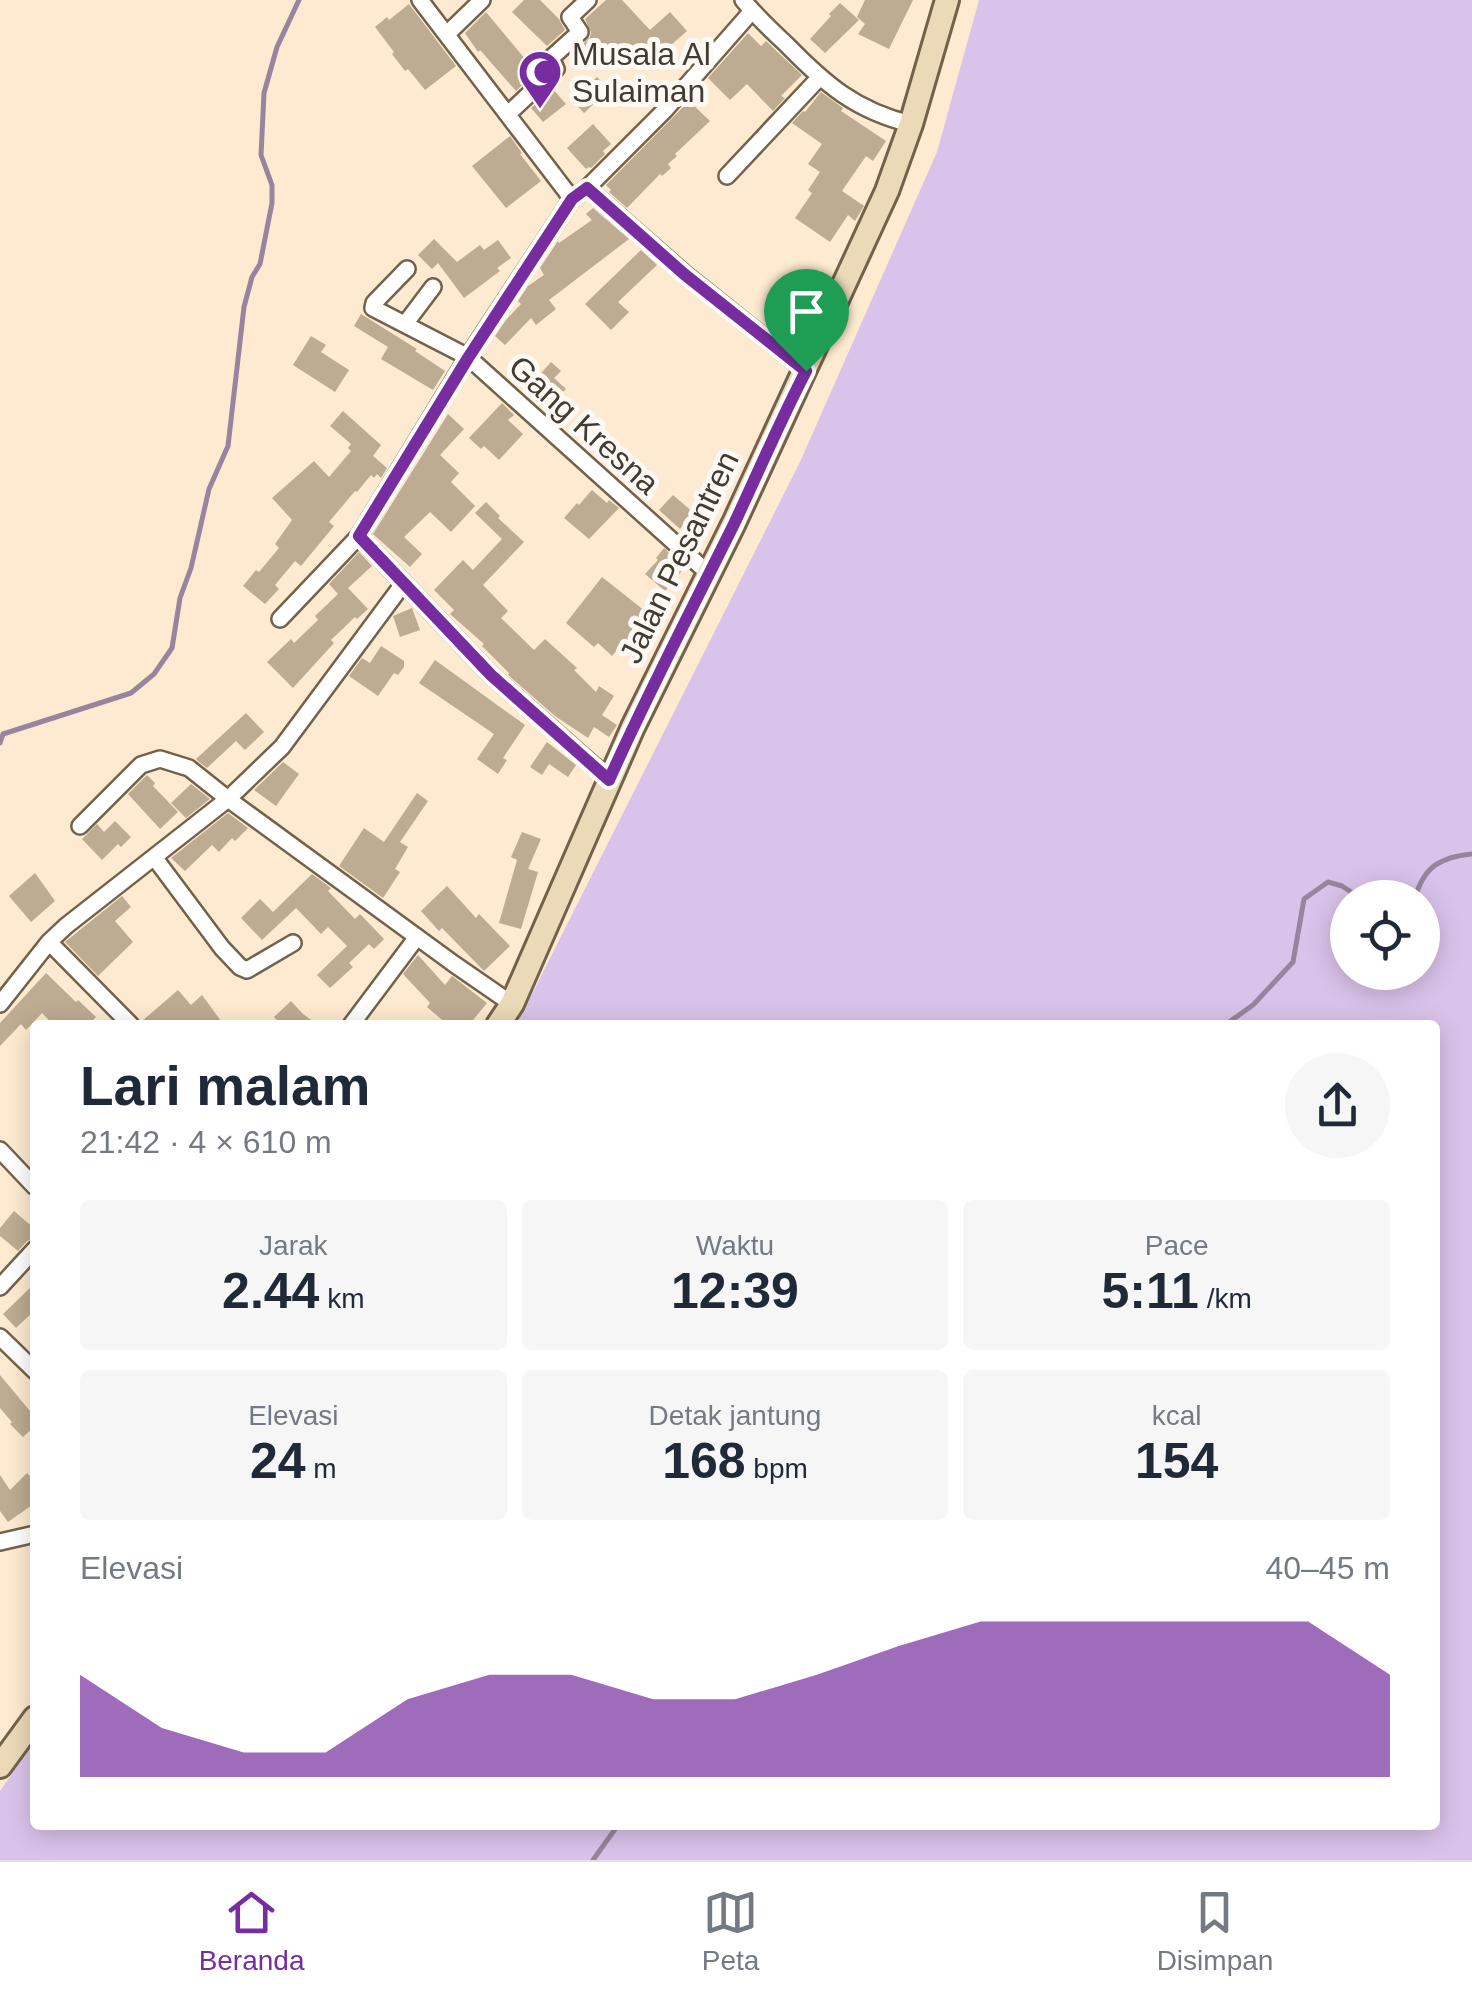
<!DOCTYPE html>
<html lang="id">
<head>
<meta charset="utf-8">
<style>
	:root { --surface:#fff; --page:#f6f6f7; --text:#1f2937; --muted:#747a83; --line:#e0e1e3; --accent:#772d9f }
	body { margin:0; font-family:Arial,sans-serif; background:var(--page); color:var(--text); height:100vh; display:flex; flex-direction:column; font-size:38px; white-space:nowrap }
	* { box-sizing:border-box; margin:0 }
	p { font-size:32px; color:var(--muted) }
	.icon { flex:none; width:55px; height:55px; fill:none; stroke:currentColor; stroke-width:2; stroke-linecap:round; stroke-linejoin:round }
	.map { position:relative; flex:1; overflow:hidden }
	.sheet { position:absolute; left:30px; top:1020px; width:1410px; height:810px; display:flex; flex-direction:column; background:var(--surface); border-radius:10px; box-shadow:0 5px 25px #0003 }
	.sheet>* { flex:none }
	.fabs { position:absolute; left:1330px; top:880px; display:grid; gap:20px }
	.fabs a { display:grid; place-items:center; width:110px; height:110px; border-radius:50%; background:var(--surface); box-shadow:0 5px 25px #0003; font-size:50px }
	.pin { position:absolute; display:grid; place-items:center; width:85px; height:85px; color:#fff; margin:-102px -42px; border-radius:50% 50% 50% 0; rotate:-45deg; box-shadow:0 0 10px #0007 }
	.pin .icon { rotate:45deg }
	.round { display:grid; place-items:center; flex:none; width:105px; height:105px; border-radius:52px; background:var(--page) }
	.head { display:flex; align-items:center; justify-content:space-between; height:170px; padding:0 50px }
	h1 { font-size:55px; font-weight:700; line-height:75px }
	.metrics { display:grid; grid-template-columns:repeat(3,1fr); gap:15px; height:170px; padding:10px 50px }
	.metrics div { display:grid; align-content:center; border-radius:10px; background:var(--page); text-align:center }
	.metrics b { font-size:50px; font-weight:700 }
	.metrics small { font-size:28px; font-weight:400 }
	.metrics p { font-size:28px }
	.chart { height:280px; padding:20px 50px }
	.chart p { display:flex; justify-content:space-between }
	.chart svg { width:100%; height:180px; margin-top:10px; fill:var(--accent); opacity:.7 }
	.tab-bar { display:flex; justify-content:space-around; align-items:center; height:140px; border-top:2px solid var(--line); background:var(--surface); font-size:28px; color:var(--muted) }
	.tab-bar a { display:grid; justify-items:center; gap:5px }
	.tab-bar .selected { color:var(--accent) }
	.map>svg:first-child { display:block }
	.green { fill:#dac3ea; fill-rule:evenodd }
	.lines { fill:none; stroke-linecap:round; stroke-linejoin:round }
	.stream { stroke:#98849e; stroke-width:5 }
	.building { fill:#bdab92 }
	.minor-casing { stroke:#72624b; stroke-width:20 }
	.secondary-casing { stroke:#72624b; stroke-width:28 }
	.minor { stroke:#fff; stroke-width:15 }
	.secondary { stroke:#ebd9b7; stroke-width:22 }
	.route-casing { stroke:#fff; stroke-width:20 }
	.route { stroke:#772d9f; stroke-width:12 }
	.labels { text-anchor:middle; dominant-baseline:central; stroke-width:10; stroke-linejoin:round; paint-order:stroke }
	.poi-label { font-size:32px; fill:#433b31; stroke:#fdf9f4; text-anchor:start }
	.street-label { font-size:32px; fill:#433b31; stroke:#fdf9f4 }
</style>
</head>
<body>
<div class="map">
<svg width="1472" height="1860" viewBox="0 0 1472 1860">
	<rect width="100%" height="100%" fill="#fdead0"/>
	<path class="green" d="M979 0H1472V1860H0V1791L35 1741V1825H1435V1025H514L531 996 800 462 937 152ZM1348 898H1422V972H1348Z"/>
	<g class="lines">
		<path class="stream" d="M0 743 3 734 131 693 154 674 172 648 180 598 191 568 209 489 228 446 244 307 252 277 260 264 272 203V185L261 155 264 93 277 47 299 0
			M1415 898C1424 866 1441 857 1472 854
			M1225 1025 1253 1005 1293 962 1304 899 1328 882 1342 886 1360 898
			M593 1860 618 1825"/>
	</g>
	<path class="building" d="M524 0H540L559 19 565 30 547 46 512 12Z
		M606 0H622L650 30 670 12 687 31 647 66 629 47 607 66 589 46 586 49 582 45 590 37 591 32 585 19Z
		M865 0H913L889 49 858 34 865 24 857 17Z
		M840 3 859 20 825 53 810 39 831 16 829 14Z
		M409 4 456 66 425 90 408 69 405 71 392 54 394 52 375 27 387 17 389 20Z
		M486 12 530 65 540 56 542 66 516 91 480 50 478 52 465 33Z
		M748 33 761 46 766 41 802 75 781 96 785 98 773 111 747 84 730 100 708 78Z
		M597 77 609 90 584 113 572 100Z
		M552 88 566 104 543 122 531 108Z
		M821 92 843 108 841 111 886 141 873 161 866 156 842 191 864 206 855 221 848 215 830 242 795 218 812 193 808 190 820 172 808 164 822 144 792 123 803 111 805 112Z
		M689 101 710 121 675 154 677 156 668 164 671 168 662 176 660 174 627 208 609 192 611 190 606 185Z
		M593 124 611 144 603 151 605 154 591 168 589 167 586 169 567 148Z
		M510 136 522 153 520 154 541 181 506 208 472 166Z
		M593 208 629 239 549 300 556 309 536 325 531 318 505 345 495 336 506 320 521 304 518 301 528 286 544 275 540 268 558 241 559 243 592 220 586 214Z
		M434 239 457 262 480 245 484 250 498 240 511 258 497 268 500 271 464 298 438 263 432 269 418 255Z
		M641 250 657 265 618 302 629 312 611 330 585 304Z
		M361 314 417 349 415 351 445 371 433 390 381 359 388 347 354 326Z
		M311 336 326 345 321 352 349 370 335 392 293 365Z
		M551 362 561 371 554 378 566 389 553 402 533 382Z
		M502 403 514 415 508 420 523 434 499 460 484 446 481 449 469 438Z
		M343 411 381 445 373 456 387 468 381 478 377 474 374 478 371 475 357 492 355 491 329 522 334 526 301 566 295 561 275 585 279 589 265 604 243 586 256 570 259 572 279 548 275 544 292 520 272 498 314 461 329 477 351 451 348 448 351 444 330 426Z
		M448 414 464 429 440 455 459 473 451 482 475 506 451 532 430 512 404 537 422 554 410 567 373 534Z
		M592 490 607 503 609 500 619 508 589 539 564 518 577 503 579 505Z
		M673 495 694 513 680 529 659 510Z
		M486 502 500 516 498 518 524 542 483 585 508 611 501 618 534 650 545 639 577 668 574 670 596 692 599 686 614 696 602 715 617 725 609 737 594 727 588 738 555 716 508 675 509 673 482 646 484 644 450 614 454 610 434 590 463 560 473 570 502 539 475 513Z
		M664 548 685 567 665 591 645 574 658 560 656 558Z
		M359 552 372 566 348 588 368 609 357 619 355 617 331 640 334 643 293 688 267 662 291 639 294 643 318 620 315 616 338 594 329 584Z
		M602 577 645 611 661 593 672 602 644 635 640 632 626 648 622 644 612 656 598 643 594 647 566 623Z
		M412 608 420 630 400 637 393 616Z
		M381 646 404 661V667L398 675 394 673 378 696 349 676 362 658 370 663Z
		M435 660 525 725 503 758 507 760 498 774 477 759 494 734 419 683Z
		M246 713 264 732 245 750 236 741 207 768 199 762 196 759Z
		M547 742 576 765 568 777 549 764 542 775 530 767Z
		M283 762 299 774 276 806 254 790Z
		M147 775 155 783 153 786 178 812 160 829 128 794Z
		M191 784 210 799 186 818 171 803Z
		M417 793 428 801 400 842 408 847 395 869 400 872 383 898 339 866 364 828 384 842Z
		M228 813 248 828 235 841 232 838 219 852 212 845 185 871 171 858Z
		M115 821 131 837 121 847 118 844 102 860 82 839 97 824 104 832Z
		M522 832 541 839 528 869 538 872 521 929 499 923 517 860 511 857Z
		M35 873 55 901 31 922 9 896Z
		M312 874 331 888 328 891 355 919 360 914 384 939 374 949 369 944 349 963 353 967 330 988 317 975 347 946 328 927 321 934 296 908 262 940 241 918 260 899 273 912Z
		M447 886 476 918 479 914 510 946 484 971 442 928 439 931 421 911Z
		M122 896 131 907 115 921 133 942 98 976 65 942Z
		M418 955 445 985 452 976 487 1003 469 1025H448L427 1007 430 1003 403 974Z
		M46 973 76 1002 78 1000 96 1017 88 1025H54L42 1013 26 1030 21 1024 0 1046V1023Z
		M178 990 191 1005 202 995 224 1025H142V1021Z
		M291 1001 303 1014 318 1025H282L274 1017Z
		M14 1211 35 1229V1238L27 1241 18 1251 0 1236V1228Z
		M35 1283V1310L16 1328 3 1314Z
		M0 1375 35 1417V1426L23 1437 10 1424 12 1422 0 1408Z
		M27 1473 35 1481V1503L8 1522 0 1511V1475L10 1490Z"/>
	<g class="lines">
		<defs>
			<path id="minor" d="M420 0 572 199
				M743 0C756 16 772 31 787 45 825 84 856 111 911 124
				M448 33 482 0
				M509 113 556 69 551 58 580 32 570 17 588 0
				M727 176 819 78
				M587 188 685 274 806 371
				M407 269 374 303 373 308 468 357 708 573
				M405 324 433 287
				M359 536 491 675 609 779
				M280 619 359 536 468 357 572 199 587 188 665 110 752 11
				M80 826 141 765 160 759 189 768 228 799 454 964 512 1004
				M154 857 222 948 240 967 247 970 293 943
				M49 942 131 1025
				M0 1004 49 942 66 926 228 799 282 747 403 584
				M351 1025 417 937
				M0 1150 35 1187
				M0 1287 35 1249
				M0 1337 35 1371
				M0 1542 35 1534"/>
			<path id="secondary" d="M498 1025 512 1004 633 727 734 523 887 191 911 124 947 0
				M0 1766 35 1718"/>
		</defs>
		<use href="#minor" class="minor-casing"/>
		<use href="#secondary" class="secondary-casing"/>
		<use href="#minor" class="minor"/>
		<use href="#secondary" class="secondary"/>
	</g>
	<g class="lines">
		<defs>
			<path id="route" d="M587 188 684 274 806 371C780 421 758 473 734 524 692 609 648 693 609 780L491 675 359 536 468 358 572 199Z"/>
		</defs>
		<use href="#route" class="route-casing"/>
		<use href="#route" class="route"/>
	</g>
	<defs>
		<symbol id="mosque-pin" viewBox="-11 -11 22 30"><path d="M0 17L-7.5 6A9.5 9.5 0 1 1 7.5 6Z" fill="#772d9f" stroke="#fdf9f4"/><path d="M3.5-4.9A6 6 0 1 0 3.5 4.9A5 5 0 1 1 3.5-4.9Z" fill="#fff"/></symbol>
	</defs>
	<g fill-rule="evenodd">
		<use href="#mosque-pin" x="515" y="47" width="50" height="68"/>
	</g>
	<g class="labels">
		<g class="poi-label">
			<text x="572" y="54">Musala Al<tspan x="572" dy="37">Sulaiman</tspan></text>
		</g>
		<g class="street-label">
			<text transform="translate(584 425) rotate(42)">Gang Kresna</text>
			<text transform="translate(679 557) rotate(-64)">Jalan Pesantren</text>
		</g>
	</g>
</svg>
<div class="fabs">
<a><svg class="icon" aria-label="locate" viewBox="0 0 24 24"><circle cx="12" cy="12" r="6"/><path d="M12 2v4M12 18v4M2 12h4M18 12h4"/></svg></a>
</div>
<div class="pin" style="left:806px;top:371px;background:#1e9e55"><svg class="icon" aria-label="arrive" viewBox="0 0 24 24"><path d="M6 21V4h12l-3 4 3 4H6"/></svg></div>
<section class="sheet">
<div class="head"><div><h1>Lari malam</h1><p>21:42 · 4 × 610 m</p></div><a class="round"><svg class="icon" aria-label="share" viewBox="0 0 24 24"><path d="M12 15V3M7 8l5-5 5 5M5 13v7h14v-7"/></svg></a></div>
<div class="metrics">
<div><p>Jarak</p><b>2.44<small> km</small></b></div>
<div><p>Waktu</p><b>12:39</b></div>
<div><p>Pace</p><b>5:11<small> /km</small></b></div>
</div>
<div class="metrics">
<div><p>Elevasi</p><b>24<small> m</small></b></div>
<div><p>Detak jantung</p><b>168<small> bpm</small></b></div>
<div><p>kcal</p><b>154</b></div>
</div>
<div class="chart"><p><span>Elevasi</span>40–45 m</p>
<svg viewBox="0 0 160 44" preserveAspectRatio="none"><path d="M0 44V19L10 32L20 38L30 38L40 25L50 19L60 19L70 25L80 25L90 19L100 12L110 6L120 6L130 6L140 6L150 6L160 19V44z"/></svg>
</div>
</section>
</div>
<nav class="tab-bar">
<a class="selected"><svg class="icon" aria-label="home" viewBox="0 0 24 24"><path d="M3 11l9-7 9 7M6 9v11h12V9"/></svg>Beranda</a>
<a><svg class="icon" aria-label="map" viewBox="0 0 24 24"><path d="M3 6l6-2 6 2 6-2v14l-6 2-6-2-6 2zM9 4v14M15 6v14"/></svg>Peta</a>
<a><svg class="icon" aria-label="saved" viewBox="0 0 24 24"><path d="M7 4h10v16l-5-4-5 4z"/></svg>Disimpan</a>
</nav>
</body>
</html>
